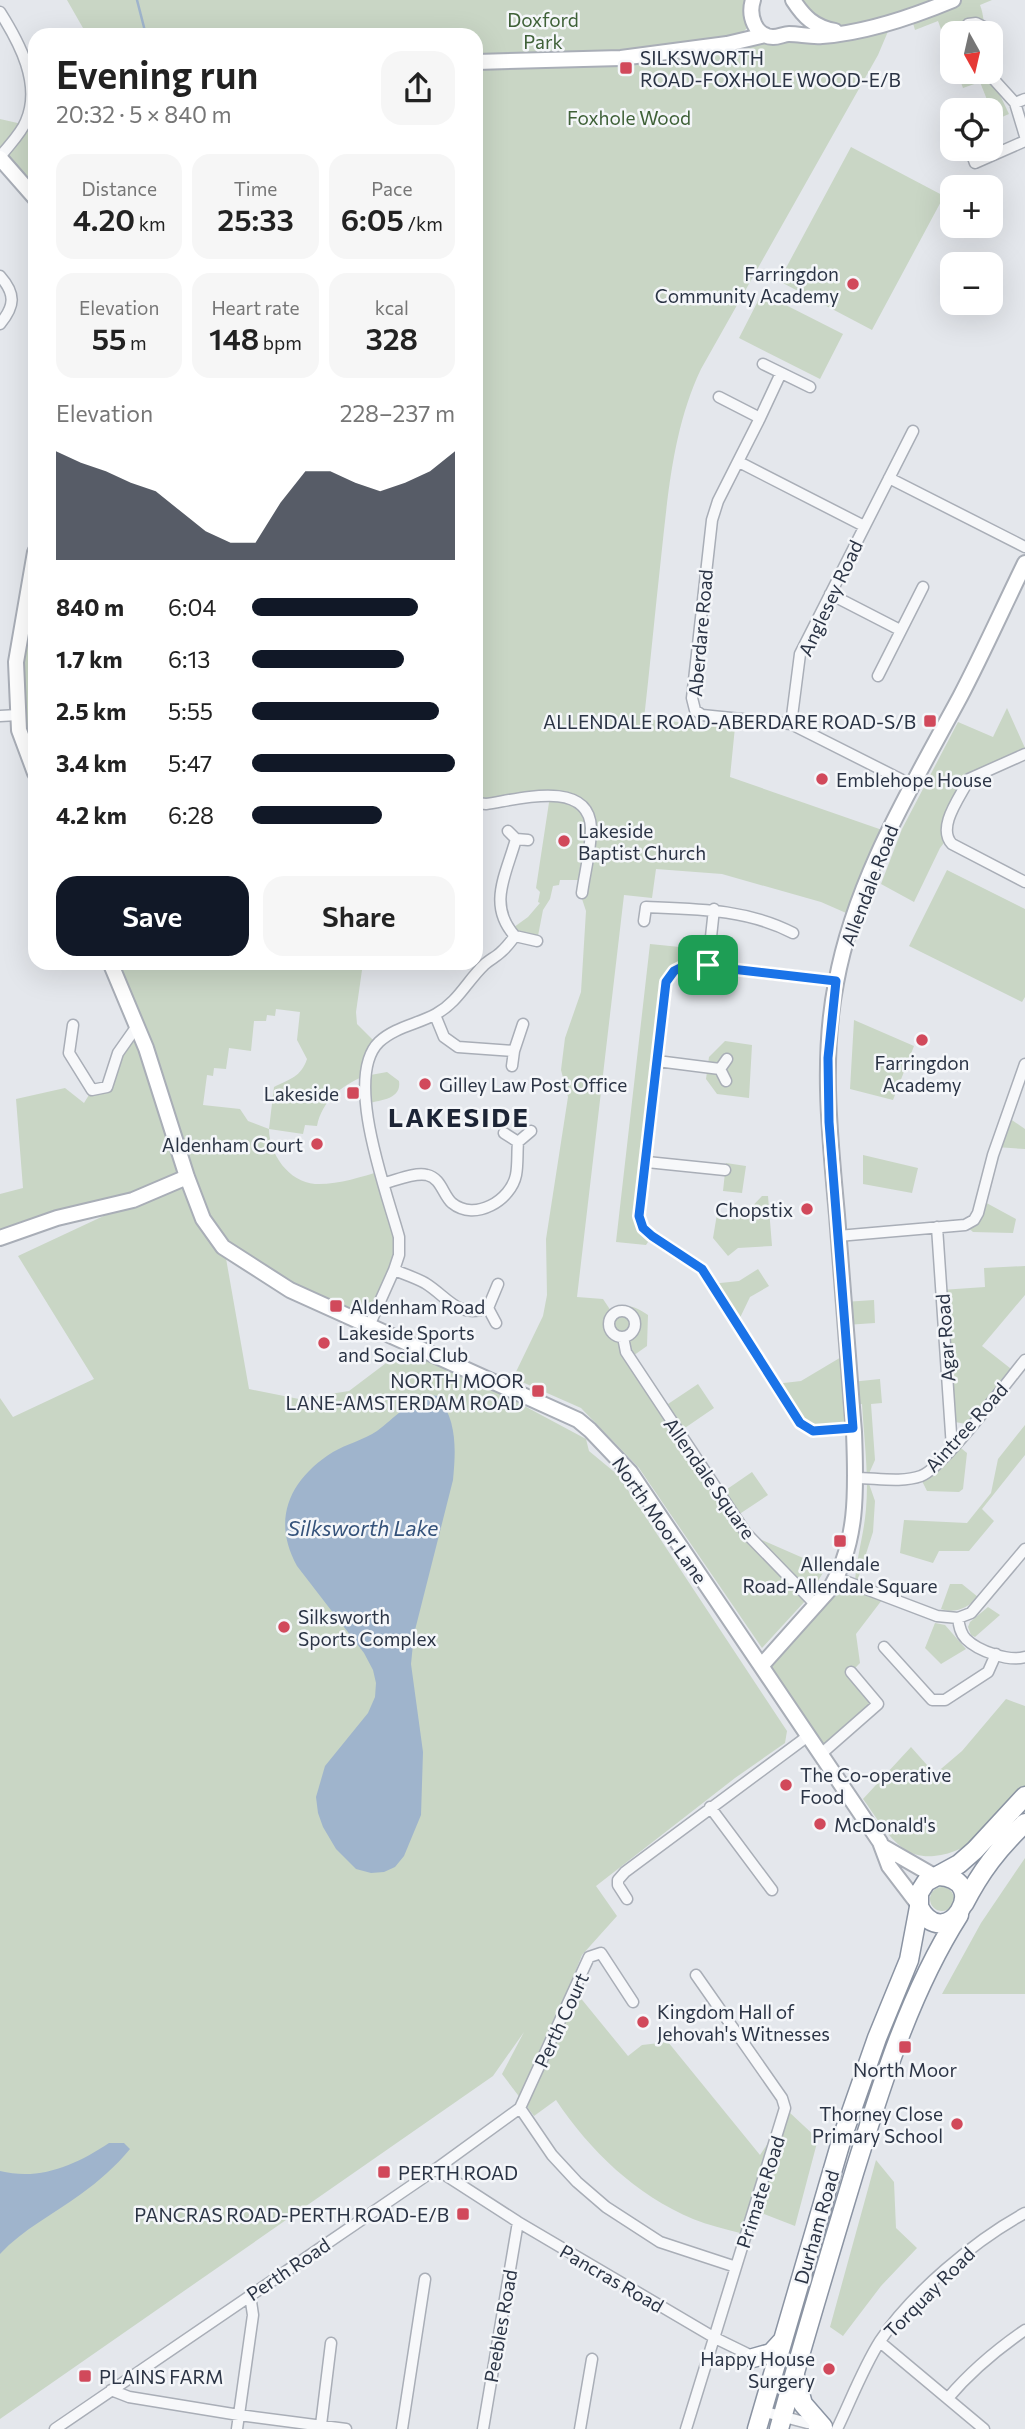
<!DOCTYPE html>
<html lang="en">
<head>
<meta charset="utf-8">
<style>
	:root { --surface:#fff; --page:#f6f6f6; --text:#222; --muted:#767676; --accent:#111827 }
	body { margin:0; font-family:Commissioner,sans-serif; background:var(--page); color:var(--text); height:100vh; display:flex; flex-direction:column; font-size:26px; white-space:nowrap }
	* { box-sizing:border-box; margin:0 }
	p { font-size:23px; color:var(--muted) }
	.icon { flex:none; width:38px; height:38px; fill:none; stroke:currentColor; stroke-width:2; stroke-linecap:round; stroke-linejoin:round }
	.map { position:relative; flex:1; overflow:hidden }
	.panel { position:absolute; left:28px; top:28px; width:455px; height:942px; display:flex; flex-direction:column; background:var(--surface); border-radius:21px; box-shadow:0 7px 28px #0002 }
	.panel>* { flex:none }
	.needle { width:46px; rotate:172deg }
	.controls { position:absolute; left:940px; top:21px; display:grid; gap:14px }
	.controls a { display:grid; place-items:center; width:63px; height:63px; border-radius:14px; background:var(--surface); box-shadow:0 7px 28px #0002; font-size:35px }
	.pin { position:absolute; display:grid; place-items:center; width:60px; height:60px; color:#fff; margin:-30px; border-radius:14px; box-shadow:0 4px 10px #0006 }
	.round { display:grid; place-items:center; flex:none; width:74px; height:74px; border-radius:21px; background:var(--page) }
	.summary { display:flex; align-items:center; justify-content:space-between; height:119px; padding:0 28px }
	h1 { font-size:38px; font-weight:600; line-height:52px }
	.stats { display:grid; grid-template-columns:repeat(3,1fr); gap:10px; height:119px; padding:7px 28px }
	.stats div { display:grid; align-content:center; border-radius:18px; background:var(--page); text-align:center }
	.stats b { font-size:30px; font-weight:600 }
	.stats small { font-size:19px; font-weight:400 }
	.stats p { font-size:19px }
	.chart { height:196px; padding:14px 28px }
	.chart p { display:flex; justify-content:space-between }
	.chart svg { width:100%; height:126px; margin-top:7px; fill:var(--accent); opacity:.7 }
	.cta { display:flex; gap:14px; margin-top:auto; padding:14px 28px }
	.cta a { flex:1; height:80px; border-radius:21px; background:var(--accent); color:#fff; font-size:28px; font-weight:600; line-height:80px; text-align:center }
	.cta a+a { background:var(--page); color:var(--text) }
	ul { padding:0 28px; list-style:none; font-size:23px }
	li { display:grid; grid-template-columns:112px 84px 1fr; align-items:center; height:52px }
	li i { height:18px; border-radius:9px; background:var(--accent) }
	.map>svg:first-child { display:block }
	.green { fill:#c9d6c5; fill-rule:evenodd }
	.water { fill:#9fb4cc }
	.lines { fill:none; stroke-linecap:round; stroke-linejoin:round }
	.stream { stroke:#9fb4cc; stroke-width:2.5 }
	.street-casing { stroke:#a9aeb7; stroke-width:13 }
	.secondary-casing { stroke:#a9aeb7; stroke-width:18 }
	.highway-casing { stroke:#8b94a3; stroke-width:21 }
	.street { stroke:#f7f8fa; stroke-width:10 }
	.secondary { stroke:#fff; stroke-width:14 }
	.highway { stroke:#fff; stroke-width:18 }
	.route-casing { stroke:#fff; stroke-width:14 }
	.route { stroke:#1a73e8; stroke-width:9 }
	.poi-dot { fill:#d1495b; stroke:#f4f6f9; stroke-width:2.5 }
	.labels { text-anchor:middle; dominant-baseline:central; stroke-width:5; stroke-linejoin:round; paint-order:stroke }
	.park-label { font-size:19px; fill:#3f6138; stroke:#f4f6f9 }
	.poi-label { font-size:19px; fill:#2b3445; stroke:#f4f6f9; text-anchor:start }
	.street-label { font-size:19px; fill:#2b3445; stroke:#f4f6f9 }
	.water-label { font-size:21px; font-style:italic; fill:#34527a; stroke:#f4f6f9 }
	.district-label { font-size:26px; font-weight:bold; letter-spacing:2px; fill:#1d2536; stroke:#f4f6f9 }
</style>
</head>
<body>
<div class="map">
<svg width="1025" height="2429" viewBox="0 0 1025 2429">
	<rect width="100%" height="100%" fill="#e4e7ec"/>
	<path class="green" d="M67 0H750L748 27 741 34 828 30 793 0H992L980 5C984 15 983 24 987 33H952V59L938 21 915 30 911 16 892 22 878 55 701 369C673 428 668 494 661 558 655 612 650 666 644 719L735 727 730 777 888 832 853 916 821 902 722 874 656 869 652 898 624 895 577 1297 603 1299 611 1311C627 1302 634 1306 648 1315L647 1346 630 1358 662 1408 698 1384 714 1408 679 1432 720 1494 752 1472 768 1495 735 1517 746 1533 826 1568 806 1600 762 1648 639 1468 581 1408 513 1378 543 1316 547 1295 546 1239 568 1097 561 1070 565 1038 581 992 586 911 582 899 584 880H560L559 885 553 886 550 899 543 910 537 941 510 930 528 917 540 903 538 902 540 892 536 888 550 796 476 803V35H87Z
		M957 72H989L1009 114 995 120 980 82 963 88Z
		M0 119 35 127V198L0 158Z
		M851 147 944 196 872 330 779 281Z
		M762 293 843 334 820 379 739 338Z
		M35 552V773L19 730 16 662Z
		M1007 708 1025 748V754L969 779 949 819 947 839 940 848 914 902 881 884 902 829 958 722 993 737Z
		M947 870 1025 909V997L1022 1002 909 946Z
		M650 944 710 950 708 965 688 964 666 982 639 1216 652 1236 646 1245 616 1242Z
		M110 963H363L356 1012 357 1024 377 1044 365 1076 387 1072 399 1081C402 1100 379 1100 365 1104L364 1076C341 1086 322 1101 317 1126L305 1125 303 1134 269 1129C269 1154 289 1182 315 1184 337 1185 361 1177 381 1171L399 1255 369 1326 224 1247 249 1389 299 1399 349 1391 410 1345 586 1439 589 1451 618 1475 787 1731 785 1743 735 1778 596 1886 617 1916 582 1955 570 1985 628 2056 642 2045 668 2042 760 2155 789 2112 818 2139 795 2226 764 2214 740 2233C725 2229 708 2225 693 2219 636 2195 590 2151 556 2100L534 2116 502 2074 524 2032 493 2076 0 2419V1398L13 1417 94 1379 18 1256 157 1191 0 1238V1194L23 1188 16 1099 65 1088 84 1103 92 1090 107 1087 118 1053 137 1026ZM276 1009 300 1012 297 1040 307 1059C301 1077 290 1079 274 1087L269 1129 248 1121 240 1109 203 1105 207 1075 213 1076 214 1068 226 1069 229 1048 251 1051 254 1021H266L267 1015 275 1016Z
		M854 1020 914 1046 893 1100 850 1089Z
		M725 1041 752 1045 749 1098 717 1094 706 1079 709 1057Z
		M1006 1116 1025 1129V1149L996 1147Z
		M863 1155 918 1168 912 1193 863 1184Z
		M726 1163 746 1166 742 1193 723 1191Z
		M762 1196H768L772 1246 738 1248 728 1256 713 1238 717 1214 743 1216Z
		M981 1200 1016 1219 1013 1233 973 1232 965 1225Z
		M1025 1266V1295L982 1346 1015 1372 971 1425 950 1421 941 1290 985 1287 984 1268Z
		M758 1269 769 1286 750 1297 737 1324 711 1284 739 1281Z
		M874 1300 875 1323 846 1325 844 1302Z
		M848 1353 851 1382 880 1379 882 1403 871 1404 875 1460 867 1478 875 1501 873 1532 856 1585 885 1596 856 1634 860 1663 851 1672 878 1704 821 1754 761 1666 837 1578 855 1584C856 1558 864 1535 866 1509 869 1474 864 1439 862 1404L852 1405 854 1428 808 1429 775 1384 801 1381Z
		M1025 1425V1455L982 1509 994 1521 969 1551H939L933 1563 900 1553 904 1520 967 1523 991 1493 998 1459Z
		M956 1444 967 1453 963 1489 959 1492 927 1491 920 1477Z
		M950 1584H962L978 1597C968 1608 955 1614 941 1609Z
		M988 1607 1000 1615 975 1637 971 1635 968 1627 970 1622Z
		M935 1623 945 1625 966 1649 941 1664 925 1648Z
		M1006 1699 1025 1706V1786C999 1816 977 1852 934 1856 923 1857 913 1855 904 1849 887 1837 875 1815 863 1799L911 1747 935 1774 962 1751Z
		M1025 1858V1994H942L981 1923Z
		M930 1899a12 12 0 1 1 24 0a12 12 0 1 1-24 0Z
		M876 2160 894 2182 896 2228 917 2248 881 2286 843 2336 830 2327Z"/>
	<path class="water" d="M430 1395 438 1396C457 1421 456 1449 453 1480L414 1634 411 1664 423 1752 421 1815 404 1856 395 1867 384 1872 371 1873 356 1869 336 1849 323 1827 318 1813 316 1797 325 1766 368 1713 375 1697 376 1683 373 1670 364 1653 297 1566C271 1519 290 1479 333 1452 347 1444 363 1440 377 1431 395 1418 408 1401 430 1395Z
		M109 2143H124L130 2149C116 2166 99 2181 81 2194 54 2214 23 2229 0 2254V2171C40 2181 76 2165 109 2143Z"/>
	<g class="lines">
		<path class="stream" d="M137 0 146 35"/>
		<defs>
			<path id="street" d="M0 12C19 42 42 84 26 121 21 134 8 146 0 157
				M962 33 968 24 976 23 984 27 987 33
				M990 43 995 53 990 66
				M987 72 1015 103 1025 99
				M1015 103 1025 136
				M955 107 956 110
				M970 149 975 163 1025 141
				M0 276C16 294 15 306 0 324
				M763 364 810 387
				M719 397 760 418 781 373
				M760 418 718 501 712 520 692 698 695 710 702 715 791 724 912 785
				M739 462 864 526
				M889 478 1025 547
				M830 594 900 630
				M878 676 923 587
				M0 716 18 715
				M791 724 800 654 913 431
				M1025 754 969 779C961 796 936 827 952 844L1025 882
				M476 803 486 804C516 800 589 778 591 828 591 849 585 872 582 893
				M508 831 516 839
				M644 921 646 907C696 909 747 909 793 933
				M515 936 537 941
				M708 965 714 909
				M836 981 688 964 674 971 666 982 639 1216 643 1228 652 1236 702 1269 800 1423 813 1431 854 1428
				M435 1015 444 1037 458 1047 514 1051 523 1024
				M73 1025 69 1053 92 1090 107 1087 118 1053 137 1026
				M657 1061 720 1069
				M512 1066 514 1051
				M726 1081 720 1069 727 1059
				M504 1133 518 1142 531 1131
				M647 1162 725 1170
				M385 1183C397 1180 415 1172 427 1175 441 1178 443 1195 452 1203 475 1222 511 1200 516 1175 518 1165 517 1153 518 1142
				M937 1227 952 1448
				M838 1236 965 1225 974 1220 978 1213 993 1155 1025 1064
				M394 1270C404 1274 416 1278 425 1283 448 1297 457 1319 488 1308L498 1284
				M488 1308 496 1323
				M609 1324a13 13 0 1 1 26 0a13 13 0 1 1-26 0Z
				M369 1326 394 1270 399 1255V1237C387 1193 343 1077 379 1042 395 1027 418 1024 436 1014 458 1002 467 981 484 965 489 960 496 957 501 952 507 947 511 941 515 936 487 905 506 875 516 839L528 840
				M623 1337 626 1352 746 1533 817 1606
				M856 1478C876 1478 902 1483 921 1476 942 1469 1007 1382 1025 1360
				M837 1578 937 1616 958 1618 971 1613 1025 1549
				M958 1618C959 1625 960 1633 966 1639 978 1651 1009 1662 1025 1657
				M884 1647 932 1700H945L988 1672 996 1654
				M821 1754 878 1704 851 1672
				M710 1807 772 1890
				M627 1899 618 1885V1880L625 1872 808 1736
				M520 2108 552 2155 577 2182 606 2207 660 2242 736 2267
				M436 2169 518 2222 715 2338 758 2359
				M880 2342 984 2429
				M111 2390 129 2397 239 2415 346 2429
				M948 2398C971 2371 996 2350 1025 2330
				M762 2411 819 2426
				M321 2425 331 2343
				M55 2429 436 2169 520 2108 589 1957 601 1953 633 2002
				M237 2429 253 2315 250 2295
				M402 2429 425 2279
				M483 2429 518 2222
				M580 2429 592 2359
				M686 2429 785 2108 782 2098 696 1975
				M837 2429C851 2400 863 2368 880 2341 911 2294 975 2240 1025 2213"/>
			<path id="secondary" d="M753 0C748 15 755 37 773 37 779 37 784 34 789 34 800 34 810 37 822 36 866 33 912 17 953 0
				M793 0C804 17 814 27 835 31
				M476 62 621 58 727 44 765 35
				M0 158 35 198
				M35 552 16 662 19 730 35 773
				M110 962 146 1048 187 1177 203 1219 223 1247 290 1290 578 1420 590 1430 630 1472 880 1842 889 1866 918 1904
				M0 1238 57 1218 133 1200 187 1177
				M761 1666 829 1590C859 1543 856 1486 854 1432 848 1360 843 1288 837 1215 830 1138 821 1059 836 983 855 879 911 788 960 697 983 653 1003 608 1025 563
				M882 1846 936 1877"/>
			<path id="highway" d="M964 1904C981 1871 998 1849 1025 1823
				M919 1907C945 1956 994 1880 939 1876
				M753 2358 771 2353 782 2341
				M795 2376 803 2404 823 2427 818 2429
				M757 2429 842 2138 877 2038 909 1960 919 1907V1893L926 1882 959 1864 975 1850 1025 1796
				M779 2429C803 2342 829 2256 855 2170 882 2083 910 1992 959 1915"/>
		</defs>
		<use href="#street" class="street-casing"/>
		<use href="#secondary" class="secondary-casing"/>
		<use href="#highway" class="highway-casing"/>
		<use href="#street" class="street"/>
		<use href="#secondary" class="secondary"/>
		<use href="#highway" class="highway"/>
	</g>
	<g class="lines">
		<defs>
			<path id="route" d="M688 964 836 981 828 1058 829 1122 853 1428 813 1431 800 1423 702 1269 652 1236 643 1228 639 1216 666 982 674 971Z"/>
		</defs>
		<use href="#route" class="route-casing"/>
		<use href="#route" class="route"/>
	</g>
	<g class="poi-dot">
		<rect x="619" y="61" width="14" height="14" rx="3.5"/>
		<circle cx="853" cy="284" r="7"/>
		<rect x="923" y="714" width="14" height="14" rx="3.5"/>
		<circle cx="822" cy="779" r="7"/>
		<circle cx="564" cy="841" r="7"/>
		<circle cx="922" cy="1040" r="7"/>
		<circle cx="425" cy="1084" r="7"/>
		<rect x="346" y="1086" width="14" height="14" rx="3.5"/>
		<circle cx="317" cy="1144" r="7"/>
		<circle cx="807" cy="1209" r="7"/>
		<rect x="329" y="1299" width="14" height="14" rx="3.5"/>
		<circle cx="324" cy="1343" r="7"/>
		<rect x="531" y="1384" width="14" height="14" rx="3.5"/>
		<rect x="833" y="1534" width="14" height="14" rx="3.5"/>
		<circle cx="284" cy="1627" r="7"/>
		<circle cx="786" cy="1785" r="7"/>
		<circle cx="820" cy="1824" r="7"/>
		<circle cx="643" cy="2022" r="7"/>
		<rect x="898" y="2040" width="14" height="14" rx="3.5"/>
		<circle cx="957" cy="2124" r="7"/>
		<rect x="377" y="2165" width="14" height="14" rx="3.5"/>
		<rect x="456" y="2207" width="14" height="14" rx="3.5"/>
		<circle cx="829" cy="2369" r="7"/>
		<rect x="78" y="2369" width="14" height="14" rx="3.5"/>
	</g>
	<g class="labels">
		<g class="park-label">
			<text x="543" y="19">Doxford<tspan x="543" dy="22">Park</tspan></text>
			<text x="629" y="117">Foxhole Wood</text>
		</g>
		<g class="poi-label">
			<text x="640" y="57">SILKSWORTH<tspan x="640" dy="22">ROAD-FOXHOLE WOOD-E/B</tspan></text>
			<text x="839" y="273" text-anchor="end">Farringdon<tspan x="839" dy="22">Community Academy</tspan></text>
			<text x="916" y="721" text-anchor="end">ALLENDALE ROAD-ABERDARE ROAD-S/B</text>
			<text x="836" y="779">Emblehope House</text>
			<text x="578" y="830">Lakeside<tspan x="578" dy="22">Baptist Church</tspan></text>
			<text x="922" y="1062" text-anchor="middle">Farringdon<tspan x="922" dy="22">Academy</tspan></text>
			<text x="439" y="1084">Gilley Law Post Office</text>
			<text x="339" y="1093" text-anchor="end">Lakeside</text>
			<text x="303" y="1144" text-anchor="end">Aldenham Court</text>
			<text x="793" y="1209" text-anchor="end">Chopstix</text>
			<text x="350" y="1306">Aldenham Road</text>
			<text x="338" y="1332">Lakeside Sports<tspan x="338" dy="22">and Social Club</tspan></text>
			<text x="524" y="1380" text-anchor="end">NORTH MOOR<tspan x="524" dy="22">LANE-AMSTERDAM ROAD</tspan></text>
			<text x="840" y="1563" text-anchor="middle">Allendale<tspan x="840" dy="22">Road-Allendale Square</tspan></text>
			<text x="298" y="1616">Silksworth<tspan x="298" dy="22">Sports Complex</tspan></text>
			<text x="800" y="1774">The Co-operative<tspan x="800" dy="22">Food</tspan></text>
			<text x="834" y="1824">McDonald's</text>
			<text x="657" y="2011">Kingdom Hall of<tspan x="657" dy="22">Jehovah's Witnesses</tspan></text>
			<text x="905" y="2069" text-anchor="middle">North Moor</text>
			<text x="943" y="2113" text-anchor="end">Thorney Close<tspan x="943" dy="22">Primary School</tspan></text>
			<text x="398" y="2172">PERTH ROAD</text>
			<text x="449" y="2214" text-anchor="end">PANCRAS ROAD-PERTH ROAD-E/B</text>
			<text x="815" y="2358" text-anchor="end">Happy House<tspan x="815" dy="22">Surgery</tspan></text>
			<text x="99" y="2376">PLAINS FARM</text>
		</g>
		<g class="street-label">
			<text transform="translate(830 598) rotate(-65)">Anglesey Road</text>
			<text transform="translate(700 633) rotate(-85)">Aberdare Road</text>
			<text transform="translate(869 885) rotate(-69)">Allendale Road</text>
			<text transform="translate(945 1338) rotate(-94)">Agar Road</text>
			<text transform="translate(966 1427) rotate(-48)">Aintree Road</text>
			<text transform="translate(710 1478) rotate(55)">Allendale Square</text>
			<text transform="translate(660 1520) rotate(55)">North Moor Lane</text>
			<text transform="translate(561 2020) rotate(-65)">Perth Court</text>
			<text transform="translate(760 2192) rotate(-72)">Primate Road</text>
			<text transform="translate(816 2227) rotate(-74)">Durham Road</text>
			<text transform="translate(288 2269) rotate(-34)">Perth Road</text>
			<text transform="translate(612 2278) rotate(30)">Pancras Road</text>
			<text transform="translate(929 2292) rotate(-45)">Torquay Road</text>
			<text transform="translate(500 2326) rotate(-80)">Peebles Road</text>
		</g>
		<g class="water-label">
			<text x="363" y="1527">Silksworth Lake</text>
		</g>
		<g class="district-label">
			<text x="459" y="1116">LAKESIDE</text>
		</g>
	</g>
</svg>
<div class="controls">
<a><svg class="needle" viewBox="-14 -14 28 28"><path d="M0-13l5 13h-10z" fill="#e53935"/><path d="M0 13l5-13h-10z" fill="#767676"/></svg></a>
<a><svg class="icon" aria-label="locate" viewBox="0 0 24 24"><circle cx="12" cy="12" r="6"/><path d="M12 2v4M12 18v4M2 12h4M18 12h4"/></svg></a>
<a>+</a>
<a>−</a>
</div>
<div class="pin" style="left:708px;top:965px;background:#1e9e55"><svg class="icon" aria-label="arrive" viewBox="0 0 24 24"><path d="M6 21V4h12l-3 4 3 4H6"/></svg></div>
<section class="panel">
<div class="summary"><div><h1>Evening run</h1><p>20:32 · 5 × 840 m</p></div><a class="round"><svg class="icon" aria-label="share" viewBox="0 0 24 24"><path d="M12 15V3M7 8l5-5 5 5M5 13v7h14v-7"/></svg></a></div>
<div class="stats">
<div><p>Distance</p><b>4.20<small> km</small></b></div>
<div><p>Time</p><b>25:33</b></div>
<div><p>Pace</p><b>6:05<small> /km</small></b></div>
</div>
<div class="stats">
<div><p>Elevation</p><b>55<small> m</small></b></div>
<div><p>Heart rate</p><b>148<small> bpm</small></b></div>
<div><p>kcal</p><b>328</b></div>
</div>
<div class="chart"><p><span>Elevation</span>228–237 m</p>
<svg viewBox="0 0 160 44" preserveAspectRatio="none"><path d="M0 44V6L10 10L20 13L30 17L40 20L50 27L60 34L70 38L80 38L90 24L100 13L110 13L120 17L130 20L140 17L150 13L160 6V44z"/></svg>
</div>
<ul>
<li><b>840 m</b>6:04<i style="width:82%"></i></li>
<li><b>1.7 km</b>6:13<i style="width:75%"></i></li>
<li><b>2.5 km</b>5:55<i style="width:92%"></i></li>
<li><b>3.4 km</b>5:47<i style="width:100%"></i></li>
<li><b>4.2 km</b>6:28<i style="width:64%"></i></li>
</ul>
<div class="cta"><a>Save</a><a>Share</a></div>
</section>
</div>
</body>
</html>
